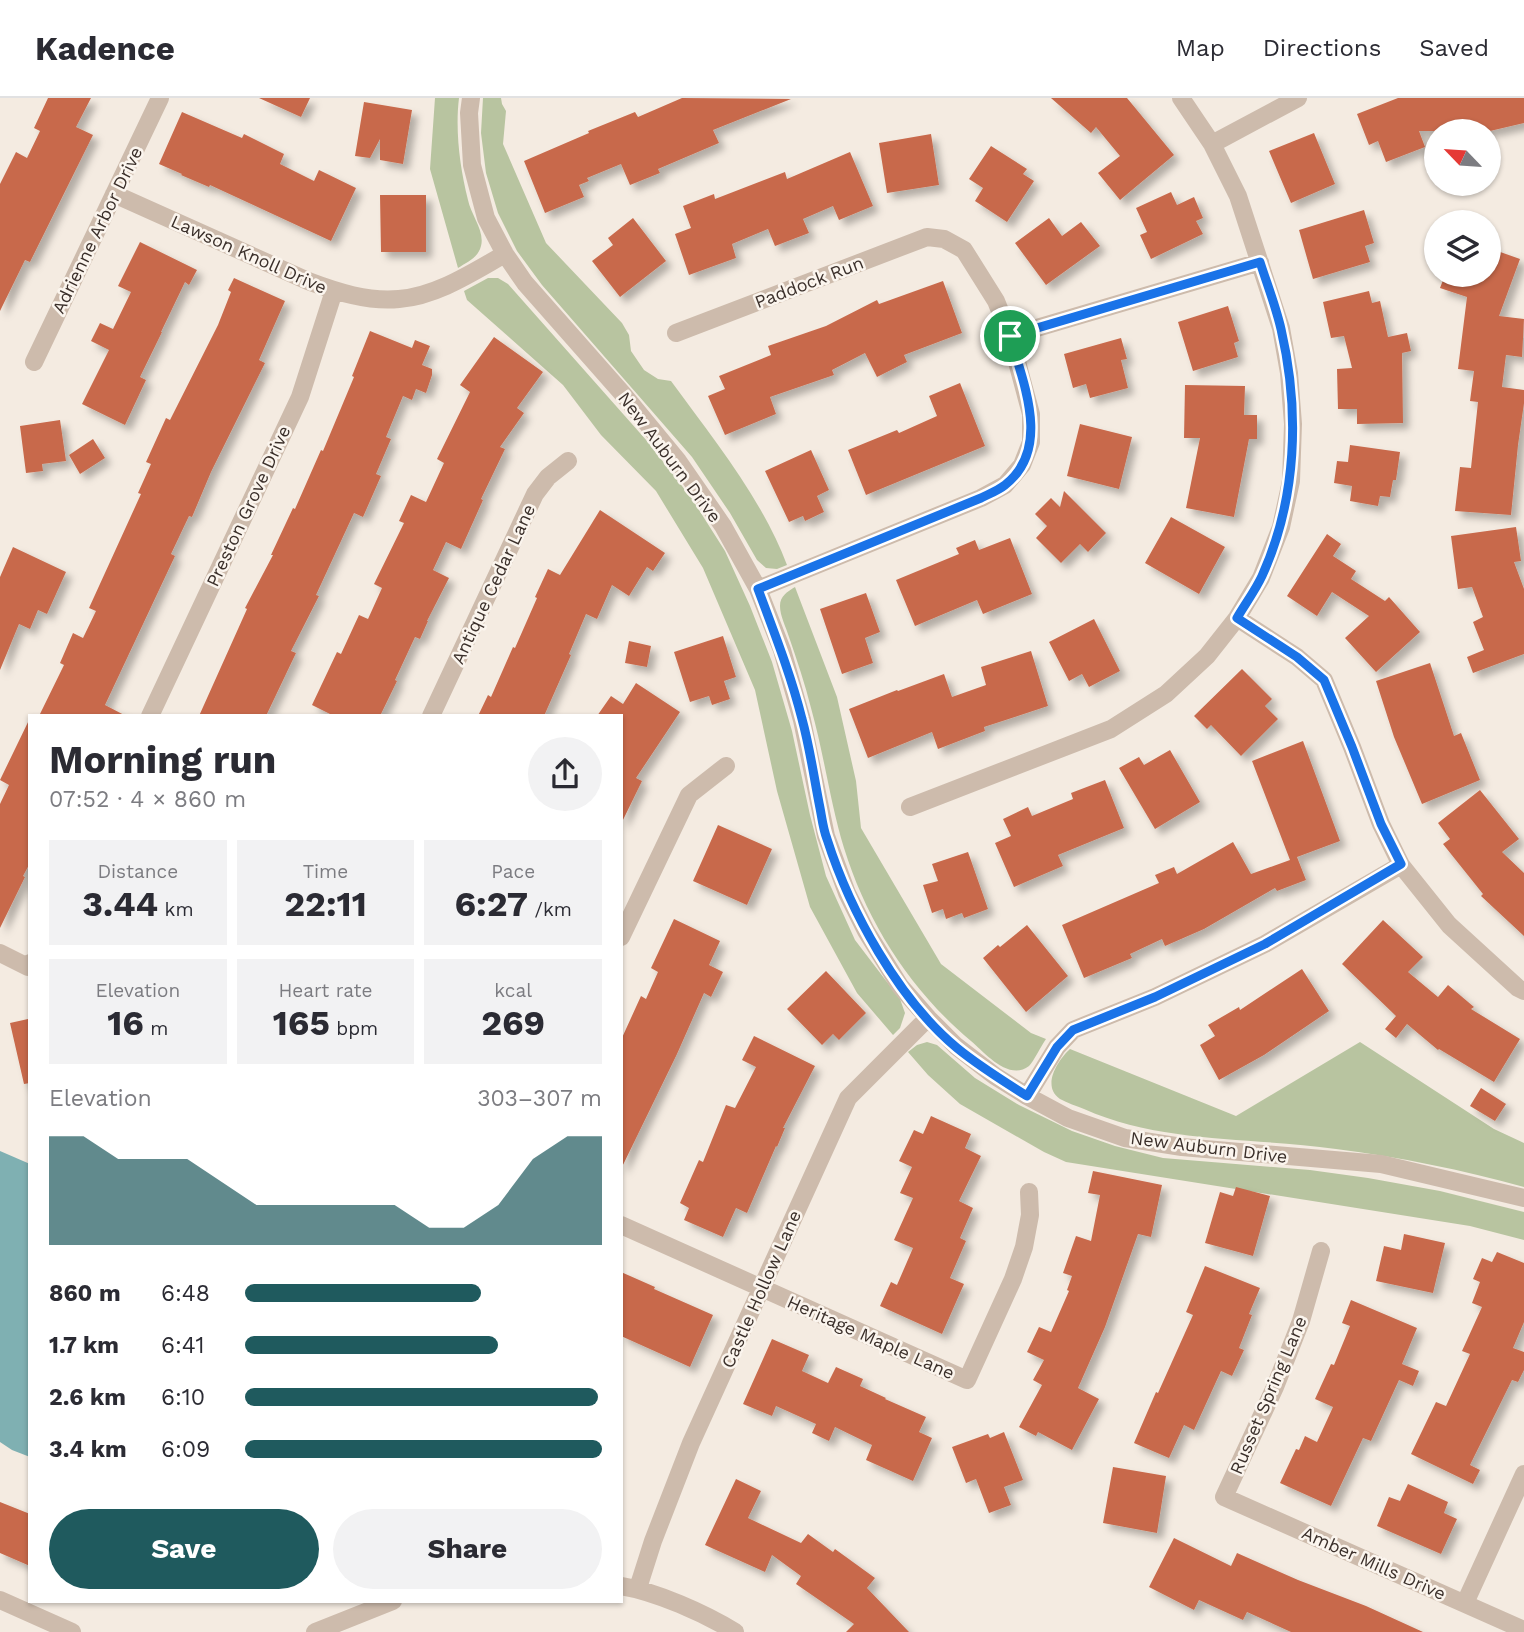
<!DOCTYPE html>
<html lang="en">
<head>
<meta charset="utf-8">
<style>
	:root { --surface:#fff; --page:#f2f2f3; --text:#2b2b33; --muted:#7c7c81; --line:#e1e1e2; --accent:#1f5a5e }
	body { margin:0; font-family:"Work Sans",sans-serif; background:var(--page); color:var(--text); height:100vh; display:flex; flex-direction:column; font-size:26px; white-space:nowrap }
	* { box-sizing:border-box; margin:0 }
	p { font-size:23px; color:var(--muted) }
	.icon { flex:none; width:38px; height:38px; fill:none; stroke:currentColor; stroke-width:2; stroke-linecap:round; stroke-linejoin:round }
	.map { position:relative; flex:1; overflow:hidden }
	.side { position:absolute; left:28px; top:616px; width:595px; height:889px; display:flex; flex-direction:column; background:var(--surface); border-radius:0px; box-shadow:0 2px 5px #0004 }
	.side>* { flex:none }
	.needle { width:46px; rotate:295deg }
	.fabs { position:absolute; left:1424px; top:21px; display:grid; gap:14px }
	.fabs a { display:grid; place-items:center; width:77px; height:77px; border-radius:50%; background:var(--surface); box-shadow:0 2px 5px #0004; font-size:35px }
	.pin { position:absolute; display:grid; place-items:center; width:60px; height:60px; color:#fff; margin:-30px; border:4px solid #fff; border-radius:50%; box-shadow:0 2px 7px #0007 }
	.round { display:grid; place-items:center; flex:none; width:74px; height:74px; border-radius:37px; background:var(--page) }
	.overview { display:flex; align-items:center; justify-content:space-between; height:119px; padding:0 21px }
	h1 { font-size:38px; font-weight:700; line-height:52px }
	.stats { display:grid; grid-template-columns:repeat(3,1fr); gap:10px; height:119px; padding:7px 21px }
	.stats div { display:grid; align-content:center; border-radius:0px; background:var(--page); text-align:center }
	.stats b { font-size:35px; font-weight:700 }
	.stats small { font-size:19px; font-weight:400 }
	.stats p { font-size:19px }
	.chart { height:196px; padding:14px 21px }
	.chart p { display:flex; justify-content:space-between }
	.chart svg { width:100%; height:126px; margin-top:7px; fill:var(--accent); opacity:.7 }
	.action { display:flex; gap:14px; margin-top:auto; padding:14px 21px }
	.action a { flex:1; height:80px; border-radius:42px; background:var(--accent); color:#fff; font-size:28px; font-weight:700; line-height:80px; text-align:center }
	.action a+a { background:var(--page); color:var(--text) }
	ul { padding:0 21px; list-style:none; font-size:23px }
	li { display:grid; grid-template-columns:112px 84px 1fr; align-items:center; height:52px }
	li i { height:18px; border-radius:9px; background:var(--accent) }
	header { display:flex; align-items:center; gap:42px; box-sizing:border-box; height:98px; padding:0 35px; background:var(--surface); border-bottom:2px solid var(--line) }
	header strong { font-size:33px }
	nav { display:flex; gap:38px; margin-inline-start:auto; font-size:24px }
	.map>svg:first-child { display:block }
	.green { fill:#b8c4a0 }
	.water { fill:#7fb0b2 }
	.building { fill:#c8694b; filter:url(#shadow) }
	.lines { fill:none; stroke-linecap:round; stroke-linejoin:round }
	.street { stroke:#cdbbac; stroke-width:18 }
	.route-casing { stroke:#fff; stroke-width:14 }
	.route { stroke:#1a73e8; stroke-width:9 }
	.labels { text-anchor:middle; dominant-baseline:central; stroke-width:5; stroke-linejoin:round; paint-order:stroke }
	.street-label { font-size:18px; fill:#3b302b; stroke:#fbf5ee }
</style>
</head>
<body>
<header>
<strong>Kadence</strong>
<nav><a>Map</a><a>Directions</a><a>Saved</a></nav>
</header>
<div class="map">
<svg width="1524" height="1534" viewBox="0 0 1524 1534">
	<defs>
		<filter id="shadow"><feDropShadow dx="6" dy="6" stdDeviation="3.5" flood-color="#0004"/></filter>
	</defs>
	<rect width="100%" height="100%" fill="#f4ebe1"/>
	<path class="green" d="M435 0H459C455 33 460 70 468 102 471 117 485 133 481 148 478 160 467 164 458 170L430 71Z
		M483 0H501L502 6 506 13 503 46 546 145 622 225 629 237 631 253 644 272 658 281 671 283C714 342 761 399 787 467L777 471 766 470 757 462 730 415 692 359 542 187 517 153 498 115 486 75 481 35Z
		M488 180H498L508 186 647 343 692 401 725 453 750 508 772 564 792 633 810 717 826 778 855 842 900 901 905 915 900 930 893 937 857 895 810 809 777 693 755 592 703 470 656 393 601 337 563 287 467 202 464 193Z
		M795 489 837 599 856 683 861 730 941 866 1031 935 1046 941C1041 948 1034 963 1029 968 1009 984 984 954 971 943 910 892 867 824 844 750 830 704 824 656 811 610 805 586 797 562 789 539 786 529 780 518 780 508 780 498 787 494 795 489Z
		M927 944 937 947 975 980 1019 1007 1072 1033 1115 1048 1163 1060 1310 1072 1368 1080 1440 1093 1524 1114V1142L1470 1128 1066 1064 1044 1054 960 1006 928 977 908 954 917 947Z
		M1360 944 1494 1031 1524 1045V1089C1462 1072 1400 1059 1336 1051 1252 1039 1163 1046 1084 1011 1077 1008 1067 1005 1060 1001 1041 988 1058 962 1070 951L1236 1018Z"/>
	<path class="water" d="M0 1053 30 1066V1359L12 1352 0 1344Z"/>
	<path class="building" d="M48 0H91L76 29 93 37 30 164 25 162 0 213V86L16 54 27 60 40 33 34 30Z
		M259 0H310L301 19Z
		M682 0 791 1 713 32 719 45 658 71 660 75 630 87 621 66 587 80 589 83 579 87 584 99 545 115 524 63 589 35 588 33 635 14 638 19Z
		M1051 0H1127L1174 57 1120 102 1098 75 1120 58 1096 29 1091 35Z
		M1398 0H1524V25L1490 33H1419L1425 49 1386 64 1378 43 1369 47 1357 16Z
		M364 4 412 12 403 66 380 62V41L370 60 355 58Z
		M182 14 242 40 244 36 284 56 280 66 314 83 319 72 356 90 331 143 210 87 209 89 181 77 182 76 159 66Z
		M1314 35 1335 86 1291 105 1269 53Z
		M931 36 939 87 887 95 879 45Z
		M991 48 1027 71 1023 76 1034 83 1007 124 975 103 983 90 969 81Z
		M850 54 873 108 839 122 833 108 803 121 809 135 775 148 768 131 732 146 736 160 689 177 675 136 691 130 683 108 714 96 715 101 785 74 787 81Z
		M1171 94 1177 107 1194 99 1203 120 1196 123 1203 136 1151 161 1140 137 1147 134 1136 110Z
		M380 97H426V154H381Z
		M1364 112 1374 145 1365 148 1370 164 1313 181 1299 132Z
		M633 120 666 163 620 199 592 163 613 147 608 140Z
		M1049 120 1062 138 1081 124 1100 148 1046 187 1015 145Z
		M140 144 197 172 189 187 185 184 161 234H162L140 279 146 282 125 327 82 306 109 252 91 243 100 225 113 231 131 194 118 188Z
		M1489 150 1520 161 1499 218 1524 221 1522 259 1506 257 1502 289 1524 292V305L1518 347 1511 417 1455 413 1460 369 1471 370 1478 304 1470 303 1474 273 1458 271 1467 199 1440 190 1445 177H1489Z
		M234 180 285 203 259 262 265 265 211 374 192 419 189 418 171 456 175 458 105 607 126 618H39L64 567 60 565 73 535 83 540 96 513 89 510 141 396 138 395 151 366 146 364 166 320 170 322 218 227 231 194 228 192Z
		M943 183 962 235 904 257 907 264 877 279 865 255 832 272 834 277 770 299 776 316 725 337 708 298 725 291 719 278 771 257 768 248 826 228 877 202 879 206Z
		M1369 193 1372 205 1380 203 1388 239 1407 235 1411 253 1402 255 1403 325 1357 326V311H1338L1337 271 1352 270 1344 238 1331 240 1323 204Z
		M1228 208 1239 243 1234 245 1238 259 1193 273 1178 224Z
		M370 233 412 250 415 242 430 248 422 267 432 271V277L426 295 416 291 412 302 403 298 386 339 391 341 376 376 381 378 363 419 354 415 316 497 319 498 291 553 296 555 266 618H199L247 511 245 510 273 457H271L293 410 295 411 321 352 323 353 354 279 352 278Z
		M494 239 543 274 517 310 524 315 500 349 505 351 481 401 483 402 461 451 446 444 433 472 449 480 427 523H428L420 541 415 539 395 582 397 583 380 618H334L312 607 337 554 341 556 359 517 368 521 382 490 374 486 404 425 399 423 411 397 426 404 444 365 437 361 470 294 460 287Z
		M1121 240 1127 261 1121 262 1128 290 1090 300 1086 286 1073 290 1064 256Z
		M960 285 985 348 866 397 848 352 897 332 899 335 937 318 929 298Z
		M1185 287 1245 288 1244 317H1257V341H1249L1234 419 1186 410 1200 340H1184Z
		M60 322 66 363 42 366 43 373 26 375 20 328Z
		M1080 326 1132 339 1119 391 1067 378Z
		M93 341 105 360 80 376 69 357Z
		M1350 347 1400 354 1396 382H1393L1390 399 1380 398 1378 408 1350 403 1352 388 1334 385 1337 363 1348 364Z
		M811 352 829 392 817 398 824 414 805 423 803 418 789 424 765 373Z
		M1064 393 1106 435 1088 454 1080 446 1061 465 1036 440 1047 428 1035 416 1051 400 1060 409Z
		M600 412 665 455 653 473 647 469 629 498 612 487 597 521 586 516 569 556 571 557 544 618H478L488 597 491 599 513 549 515 550 537 500 535 499 548 471 560 477Z
		M1171 419 1225 449 1199 496 1145 465Z
		M1516 429 1521 463 1514 464 1524 491V556L1473 575 1467 559 1484 552 1473 524 1483 519 1472 489 1458 491 1451 438Z
		M1327 436 1341 446 1333 458 1356 473 1351 481 1385 503 1389 499 1420 534 1376 574 1345 540 1369 518 1332 494 1317 518 1287 498Z
		M1010 440 1032 496 983 516 977 502 915 528 896 482 959 456 956 450 975 442 979 452Z
		M13 449 66 474 47 516 38 512 30 531 19 526 0 572V479Z
		M866 495 880 534 865 540 873 565 842 576 820 511Z
		M1094 521 1120 573 1089 589 1082 576 1069 583 1049 544Z
		M723 538 736 579 724 583 730 601 712 607 709 598 690 604 674 554Z
		M629 543 651 548 647 569 625 565Z
		M1031 553 1048 608 984 629 985 633 938 651 932 634 868 660 849 611 897 592 898 593 944 576 952 599 986 587 981 569Z
		M1430 565 1454 638 1461 635 1480 682 1422 706 1394 639 1376 583Z
		M1242 571 1272 601 1265 608 1278 621 1241 658 1211 627 1207 631 1194 618Z
		M636 585 680 614 636 680 642 683 621 726V618H597L611 598 623 606Z
		M30 620V765L23 778 25 779 0 830V706L9 687 0 682Z
		M1303 643 1340 743 1297 759 1306 782 1277 793 1275 790 1204 831 1165 848 1162 841 1130 856 1132 860 1084 880 1062 827 1159 785 1155 777 1174 769 1177 776 1233 744 1251 776 1290 762 1252 663Z
		M1170 652 1200 704 1155 731 1119 670 1139 659 1144 667Z
		M1105 682 1124 730 1058 757 1063 768 1014 789 995 745 1011 738 1003 721 1028 709 1032 718 1073 701 1071 695Z
		M1480 692 1519 741 1502 754 1524 775V838L1481 798 1483 796 1443 746 1450 741 1438 725Z
		M718 727 772 751 747 807 693 783Z
		M968 754 988 811 964 820 962 815 946 821 943 811 932 815 923 787 938 783 932 766Z
		M674 821 720 843 709 867 723 874 711 899 704 895 677 956 621 1071V942L641 898 646 901 658 874 651 870Z
		M1383 822 1423 859 1408 874 1438 899 1448 887 1474 909 1471 911 1520 941 1494 984 1439 951 1438 952 1407 926 1396 940 1385 931 1396 918 1342 866Z
		M1027 827 1068 878 1026 914 983 860 998 847 1000 849Z
		M1302 871 1329 913 1264 957 1219 982 1200 947 1215 938 1208 927 1239 909 1240 912Z
		M826 873 866 915 839 942 833 936 822 947 787 911Z
		M28 921 30 929V985L24 986 10 925Z
		M754 938 815 968 783 1030H785L777 1049 776 1048 747 1115 736 1110 723 1139 684 1122 689 1110 680 1105 699 1062 703 1064 726 1007 735 1010 756 969 742 962Z
		M1481 990 1506 1006 1495 1023 1470 1008Z
		M931 1018 971 1036 965 1050 981 1058 959 1103 973 1110 960 1140 966 1143 950 1180 964 1186 942 1236 880 1208 891 1184 897 1187 913 1150 894 1142 913 1100 900 1095 912 1069 899 1063 914 1032 923 1036Z
		M1093 1073 1162 1087 1151 1139 1138 1136 1105 1229 1078 1290 1099 1301 1072 1352 1038 1334 1036 1338 1019 1329 1042 1287 1033 1282 1044 1262 1027 1254 1039 1229 1051 1234 1069 1193 1067 1192 1072 1178 1063 1175 1076 1138 1091 1143 1100 1097 1088 1095Z
		M1236 1089 1270 1098 1253 1158 1205 1145 1220 1094 1233 1098Z
		M1404 1136 1445 1145 1433 1195 1376 1183 1384 1148 1401 1152Z
		M1497 1154 1524 1165V1224L1513 1250 1524 1254V1272L1518 1284 1512 1282 1470 1367 1480 1372 1473 1386 1411 1356 1436 1304 1446 1308 1470 1256 1462 1253 1482 1209 1472 1205 1480 1184 1473 1181 1482 1160 1492 1164Z
		M1205 1168 1260 1190 1249 1216 1252 1217 1239 1250 1244 1252 1232 1278 1221 1273 1194 1332 1184 1327 1169 1360 1134 1345 1156 1294 1158 1295 1193 1217 1186 1214Z
		M621 1174 655 1189 654 1191 713 1217 690 1269 621 1238Z
		M1351 1202 1417 1230 1402 1266 1419 1273 1413 1288 1399 1282 1371 1343 1363 1340 1331 1408 1280 1385 1296 1351 1299 1352 1305 1338 1317 1344 1333 1309 1315 1301 1331 1266 1334 1267 1350 1228 1342 1225Z
		M772 1241 809 1257 802 1273 828 1285 836 1269 863 1281 860 1288 886 1300 885 1301 926 1319 919 1334 932 1340 913 1383 866 1362 872 1347 835 1329 829 1343 812 1335 816 1326 776 1308 772 1318 743 1306Z
		M1004 1334 1023 1382 1004 1389 1011 1407 989 1415 976 1381 966 1385 952 1349 988 1336 990 1340Z
		M1113 1369 1166 1378 1157 1435 1103 1425Z
		M736 1381 761 1393 748 1420 801 1445 808 1436 833 1454 835 1451 875 1480 867 1490 909 1534H846L854 1526 796 1486 801 1478 772 1457 765 1474 705 1447Z
		M1408 1386 1448 1404 1444 1415 1457 1421 1441 1456 1377 1428 1389 1399 1400 1403Z
		M0 1404 30 1416V1468L0 1455Z
		M1174 1440 1231 1468 1237 1455 1298 1482 1366 1508 1423 1534H1291L1247 1514 1243 1522 1199 1502 1194 1512 1149 1489Z"/>
	<g class="lines">
		<path class="street" d="M471 0 469 15 472 67 486 120 505 156 525 185 622 295 678 363 723 428 758 491 782 552 802 622 826 738 847 795 866 833 900 888 928 920 956 948 995 978 1027 998 1068 1020 1125 1040 1182 1049 1381 1066 1524 1100
			M1212 46 1298 0
			M114 96 308 183C337 194 368 204 399 201 437 198 473 174 505 156
			M676 235 927 139 944 141 964 152 996 203 1010 238 1031 316V344L1022 367 1005 387 981 400 758 491
			M1010 238 1260 164
			M34 264 160 0
			M1237 520 1297 559 1324 582 1352 649 1381 726 1401 767 1449 827 1518 890 1524 893
			M150 618 300 299 334 193
			M431 618 535 396 548 379 568 363
			M910 709 1111 631 1166 596 1207 558 1237 520 1261 480 1281 429 1291 383 1293 326 1289 275 1281 230 1238 98 1212 46 1181 0
			M621 839 689 697 726 668
			M0 855 28 869 30 865
			M1027 998 1057 949 1073 932 1155 899 1265 846 1401 767
			M621 1127 967 1282 1013 1181 1024 1149 1030 1117 1029 1094
			M1321 1153 1301 1223 1275 1289 1224 1399 1524 1532
			M621 1488C657 1494 704 1515 735 1534
			M638 1490 653 1443 691 1345 848 1000 928 920
			M0 1502 72 1534
			M1465 1505 1524 1376
			M315 1534 393 1503"/>
	</g>
	<g class="lines">
		<defs>
			<path id="route" d="M1260 164C1267 186 1276 209 1281 231 1300 313 1297 401 1262 478 1255 493 1245 506 1237 520L1297 559 1324 582 1352 649 1381 726 1401 766 1265 846 1155 899 1073 932 1057 949 1027 998C1003 983 979 968 957 950 898 901 850 813 827 741 823 731 822 720 820 710 814 680 810 650 802 621 791 577 774 534 758 491L981 400C989 396 999 392 1005 387 1052 350 1023 285 1010 238Z"/>
		</defs>
		<use href="#route" class="route-casing"/>
		<use href="#route" class="route"/>
	</g>
	<g class="labels">
		<g class="street-label">
			<text transform="translate(97 132) rotate(-64)">Adrienne Arbor Drive</text>
			<text transform="translate(249 156) rotate(24)">Lawson Knoll Drive</text>
			<text transform="translate(809 184) rotate(-21)">Paddock Run</text>
			<text transform="translate(670 359) rotate(53)">New Auburn Drive</text>
			<text transform="translate(248 408) rotate(-65)">Preston Grove Drive</text>
			<text transform="translate(493 486) rotate(-65)">Antique Cedar Lane</text>
			<text transform="translate(1209 1049) rotate(7)">New Auburn Drive</text>
			<text transform="translate(761 1191) rotate(-66)">Castle Hollow Lane</text>
			<text transform="translate(871 1239) rotate(24)">Heritage Maple Lane</text>
			<text transform="translate(1268 1297) rotate(-67)">Russet Spring Lane</text>
			<text transform="translate(1374 1465) rotate(24)">Amber Mills Drive</text>
		</g>
	</g>
</svg>
<div class="fabs">
<a><svg class="needle" viewBox="-14 -14 28 28"><path d="M0-13l5 13h-10z" fill="#e53935"/><path d="M0 13l5-13h-10z" fill="#7c7c81"/></svg></a>
<a><svg class="icon" aria-label="layers" viewBox="0 0 24 24"><path d="M12 4l9 5-9 5-9-5zM3 14l9 5 9-5"/></svg></a>
</div>
<div class="pin" style="left:1010px;top:238px;background:#1e9e55"><svg class="icon" aria-label="arrive" viewBox="0 0 24 24"><path d="M6 21V4h12l-3 4 3 4H6"/></svg></div>
<section class="side">
<div class="overview"><div><h1>Morning run</h1><p>07:52 · 4 × 860 m</p></div><a class="round"><svg class="icon" aria-label="share" viewBox="0 0 24 24"><path d="M12 15V3M7 8l5-5 5 5M5 13v7h14v-7"/></svg></a></div>
<div class="stats">
<div><p>Distance</p><b>3.44<small> km</small></b></div>
<div><p>Time</p><b>22:11</b></div>
<div><p>Pace</p><b>6:27<small> /km</small></b></div>
</div>
<div class="stats">
<div><p>Elevation</p><b>16<small> m</small></b></div>
<div><p>Heart rate</p><b>165<small> bpm</small></b></div>
<div><p>kcal</p><b>269</b></div>
</div>
<div class="chart"><p><span>Elevation</span>303–307 m</p>
<svg viewBox="0 0 160 44" preserveAspectRatio="none"><path d="M0 44V6L10 6L20 14L30 14L40 14L50 22L60 30L70 30L80 30L90 30L100 30L110 38L120 38L130 30L140 14L150 6L160 6V44z"/></svg>
</div>
<ul>
<li><b>860 m</b>6:48<i style="width:66%"></i></li>
<li><b>1.7 km</b>6:41<i style="width:71%"></i></li>
<li><b>2.6 km</b>6:10<i style="width:99%"></i></li>
<li><b>3.4 km</b>6:09<i style="width:100%"></i></li>
</ul>
<div class="action"><a>Save</a><a>Share</a></div>
</section>
</div>
</body>
</html>
